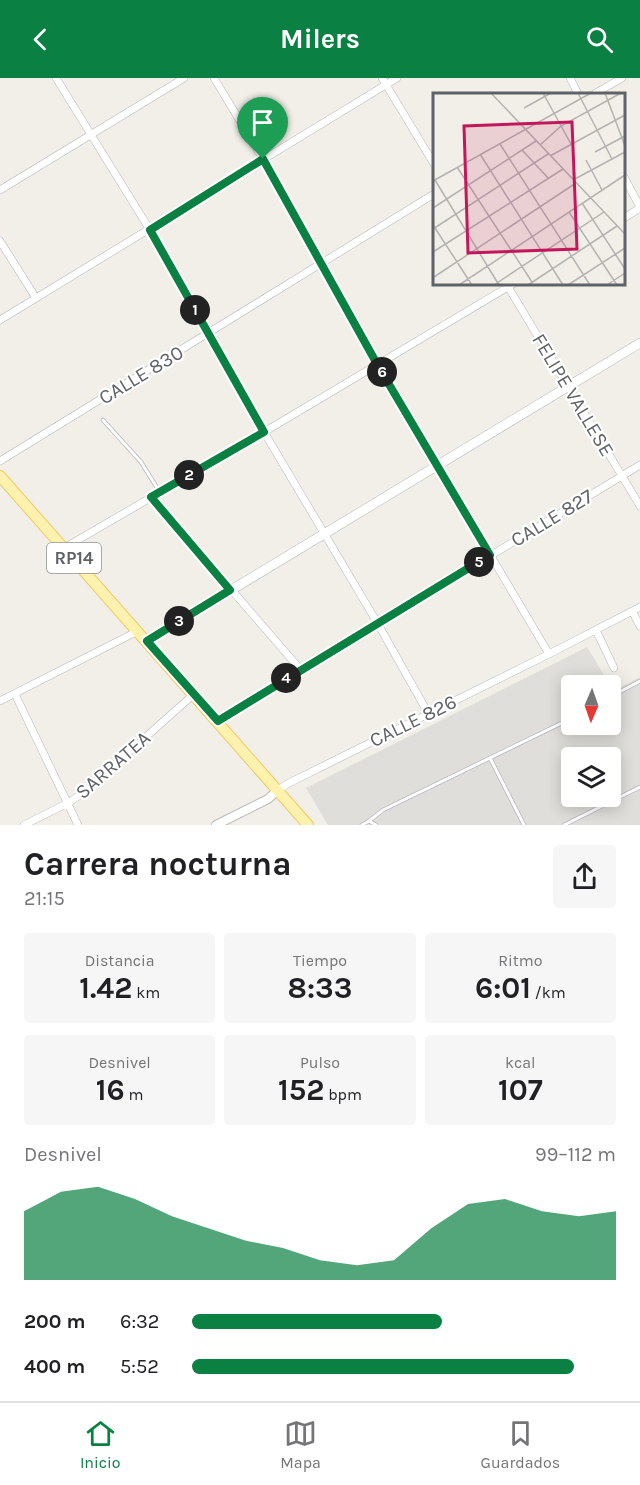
<!DOCTYPE html>
<html lang="es">
<head>
<meta charset="utf-8">
<style>
	:root { --surface:#fff; --page:#f6f6f6; --text:#202124; --muted:#757577; --line:#e0e0e0; --accent:#0b8043 }
	body { margin:0; font-family:Karla,sans-serif; background:var(--page); color:var(--text); height:100vh; display:flex; flex-direction:column; font-size:22px; white-space:nowrap }
	* { box-sizing:border-box; margin:0 }
	p { font-size:20px; color:var(--muted) }
	.icon { flex:none; width:33px; height:33px; fill:none; stroke:currentColor; stroke-width:2; stroke-linecap:round; stroke-linejoin:round }
	.map { position:relative; height:747px; overflow:hidden }
	.sheet { display:flex; flex-direction:column; background:var(--surface); flex:1 }
	.sheet>* { flex:none }
	.needle { width:39px; rotate:182deg }
	.buttons { position:absolute; left:561px; top:597px; display:grid; gap:12px }
	.buttons a { display:grid; place-items:center; width:60px; height:60px; border-radius:6px; background:var(--surface); box-shadow:0 3px 15px #0003; font-size:30px }
	.pin { position:absolute; display:grid; place-items:center; width:51px; height:51px; color:#fff; margin:-62px -26px; border-radius:50% 50% 50% 0; rotate:-45deg; box-shadow:0 0 6px #0007 }
	.pin .icon { rotate:45deg }
	.km { position:absolute; width:30px; height:30px; margin:-15px; border-radius:50%; background:#222; color:#fff; font-size:16px; line-height:30px; text-align:center }
	.round { display:grid; place-items:center; flex:none; width:63px; height:63px; border-radius:6px; background:var(--page) }
	.overview { display:flex; align-items:center; justify-content:space-between; height:102px; padding:0 24px }
	h1 { font-size:33px; font-weight:700; line-height:45px }
	.metrics { display:grid; grid-template-columns:repeat(3,1fr); gap:9px; height:102px; padding:6px 24px }
	.metrics div { display:grid; align-content:center; border-radius:6px; background:var(--page); text-align:center }
	.metrics b { font-size:30px; font-weight:700 }
	.metrics small { font-size:16px; font-weight:400 }
	.metrics p { font-size:16px }
	.chart { height:168px; padding:12px 24px }
	.chart p { display:flex; justify-content:space-between }
	.chart svg { width:100%; height:108px; margin-top:6px; fill:var(--accent); opacity:.7 }
	ul { padding:0 24px; list-style:none; font-size:20px }
	li { display:grid; grid-template-columns:96px 72px 1fr; align-items:center; height:45px }
	li i { height:15px; border-radius:8px; background:var(--accent) }
	header { display:flex; justify-content:space-between; align-items:center; height:78px; padding:0 24px; background:var(--accent); color:#fff; font-size:27px; font-weight:700 }
	.menu { display:flex; justify-content:space-around; align-items:center; height:84px; border-top:2px solid var(--line); background:var(--surface); font-size:16px; color:var(--muted) }
	.menu a { display:grid; justify-items:center; gap:3px }
	.menu .current { color:var(--accent) }
	.map>svg:first-child { display:block }
	.industrial { fill:#e0deda; fill-rule:evenodd }
	.lines { fill:none; stroke-linecap:round; stroke-linejoin:round }
	.service-casing { stroke:#b5b8bc; stroke-width:4.5 }
	.minor-casing { stroke:#b5b8bc; stroke-width:8 }
	.tertiary-casing { stroke:#b5b8bc; stroke-width:10 }
	.secondary-casing { stroke:#b6babf; stroke-width:10 }
	.primary-casing { stroke:#f2c960; stroke-width:12 }
	.service { stroke:#fff; stroke-width:3 }
	.minor { stroke:#fff; stroke-width:7 }
	.tertiary { stroke:#fff; stroke-width:8 }
	.secondary { stroke:#fff; stroke-width:9 }
	.primary { stroke:#fff2af; stroke-width:10 }
	.route-casing { stroke:#fff; stroke-width:12 }
	.route { stroke:#0b8043; stroke-width:8 }
	.labels { text-anchor:middle; dominant-baseline:central; stroke-width:4.5; stroke-linejoin:round; paint-order:stroke }
	.shield { fill:#fff; stroke:#8f9295; stroke-width:1.5 }
	.shield-label { font-size:18px; font-weight:bold; fill:#5f6368 }
	.street-label { font-size:20px; fill:#5f6368; stroke:#fff }
	.inset-road { fill:none; stroke:#b3b3b1; stroke-width:1.5 }
	.view { fill:#c2185b; fill-opacity:0.15; stroke:#c2185b; stroke-width:3 }
	.inset-edge { fill:none; stroke:#5f6368; stroke-width:3 }
</style>
</head>
<body>
<header><svg class="icon" aria-label="back" viewBox="0 0 24 24"><path d="M15 5l-7 7 7 7"/></svg>Milers<svg class="icon" aria-label="search" viewBox="0 0 24 24"><circle cx="10" cy="10" r="6"/><path d="M15 15l6 6"/></svg></header>
<div class="map">
<svg width="640" height="747" viewBox="0 0 640 747">
	<rect width="100%" height="100%" fill="#f1efe8"/>
	<path class="industrial" d="M587 569 610 607 572 608V646H610L611 609 613 613 640 599V747H328L306 710ZM572 680H610V718H572Z"/>
	<g class="lines">
		<defs>
			<path id="service" d="M103 342 141 384 159 413
				M610 619 640 603
				M490 680 524 747
				M369 743 383 732 572 640
				M362 747 369 743 376 747
				M564 747 640 709"/>
			<path id="minor" d="M56 0 150 152 264 354 378 546 428 635
				M214 0 263 81 377 286 549 576
				M382 0 434 86
				M570 0 578 16
				M594 16 622 0
				M624 99 640 129
				M0 112 184 0
				M624 140 640 130
				M0 163 36 220
				M507 207 640 428
				M0 242 397 0
				M0 383 434 116
				M151 419 300 591
				M64 470 264 354 513 206
				M632 533 640 548
				M596 552 614 590
				M15 616 78 747
				M0 623 138 553
				M218 643 640 387
				M278 712 289 705 549 576 640 529
				M24 747 68 725 83 715 194 616"/>
			<path id="tertiary" d="M216 747 268 721 278 712"/>
			<path id="secondary" d="M147 563 640 265"/>
			<path id="primary" d="M0 398 308 747"/>
		</defs>
		<use href="#service" class="service-casing"/>
		<use href="#minor" class="minor-casing"/>
		<use href="#tertiary" class="tertiary-casing"/>
		<use href="#secondary" class="secondary-casing"/>
		<use href="#primary" class="primary-casing"/>
		<use href="#service" class="service"/>
		<use href="#minor" class="minor"/>
		<use href="#tertiary" class="tertiary"/>
		<use href="#secondary" class="secondary"/>
		<use href="#primary" class="primary"/>
	</g>
	<g class="lines">
		<defs>
			<path id="route" d="M263 81 377 286 490 477 218 643 147 563 230 512 151 419 264 354 150 152Z"/>
		</defs>
		<use href="#route" class="route-casing"/>
		<use href="#route" class="route"/>
	</g>
	<g class="labels">
		<rect class="shield" x="47" y="465" width="54" height="30" rx="4.5"/>
		<g class="shield-label">
			<text x="74" y="480">RP14</text>
		</g>
		<g class="street-label">
			<text transform="translate(141 297) rotate(-31)">CALLE 830</text>
			<text transform="translate(573 317) rotate(59)">FELIPE VALLESE</text>
			<text transform="translate(552 440) rotate(-31)">CALLE 827</text>
			<text transform="translate(413 643) rotate(-26)">CALLE 826</text>
			<text transform="translate(113 687) rotate(-41)">SARRATEA</text>
		</g>
	</g>
	<g transform="translate(433 15)">
		<rect width="192" height="192" fill="#f1efe8"/>
		<path class="inset-road" d="M58 0 192 141M110 0 138 51M145 0 179 66M172 0 192 53M91 15 118 0M67 51 157 192M107 52 128 33 188 0M89 57 116 86M162 59 192 43M47 61 130 192M117 63 192 22M153 67 169 97M24 74 99 189M2 87 66 192M140 87 192 59M0 88 158 0M149 110 192 176M0 115 103 48M136 119 184 192M0 132 39 192M0 136 115 61M0 159 130 76M1 184 143 90M26 192 192 82M61 192 171 119M95 192 184 133M135 192 192 155M174 192 192 180"/>
		<path class="view" d="M139 29 144 156 35 160 31 33Z"/>
		<rect width="192" height="192" class="inset-edge"/>
	</g>
</svg>
<div class="buttons">
<a><svg class="needle" viewBox="-14 -14 28 28"><path d="M0-13l5 13h-10z" fill="#e53935"/><path d="M0 13l5-13h-10z" fill="#757577"/></svg></a>
<a><svg class="icon" aria-label="layers" viewBox="0 0 24 24"><path d="M12 4l9 5-9 5-9-5zM3 14l9 5 9-5"/></svg></a>
</div>
<div class="pin" style="left:263px;top:81px;background:#1e9e55"><svg class="icon" aria-label="arrive" viewBox="0 0 24 24"><path d="M6 21V4h12l-3 4 3 4H6"/></svg></div>
<b class="km" style="left:195px;top:232px">1</b>
<b class="km" style="left:189px;top:397px">2</b>
<b class="km" style="left:179px;top:543px">3</b>
<b class="km" style="left:286px;top:600px">4</b>
<b class="km" style="left:479px;top:484px">5</b>
<b class="km" style="left:382px;top:294px">6</b>
</div>
<section class="sheet">
<div class="overview"><div><h1>Carrera nocturna</h1><p>21:15</p></div><a class="round"><svg class="icon" aria-label="share" viewBox="0 0 24 24"><path d="M12 15V3M7 8l5-5 5 5M5 13v7h14v-7"/></svg></a></div>
<div class="metrics">
<div><p>Distancia</p><b>1.42<small> km</small></b></div>
<div><p>Tiempo</p><b>8:33</b></div>
<div><p>Ritmo</p><b>6:01<small> /km</small></b></div>
</div>
<div class="metrics">
<div><p>Desnivel</p><b>16<small> m</small></b></div>
<div><p>Pulso</p><b>152<small> bpm</small></b></div>
<div><p>kcal</p><b>107</b></div>
</div>
<div class="chart"><p><span>Desnivel</span>99–112 m</p>
<svg viewBox="0 0 160 44" preserveAspectRatio="none"><path d="M0 44V16L10 8L20 6L30 11L40 18L50 23L60 28L70 31L80 36L90 38L100 36L110 23L120 13L130 11L140 16L150 18L160 16V44z"/></svg>
</div>
<ul>
<li><b>200 m</b>6:32<i style="width:59%"></i></li>
<li><b>400 m</b>5:52<i style="width:90%"></i></li>
</ul>
</section>
<nav class="menu">
<a class="current"><svg class="icon" aria-label="home" viewBox="0 0 24 24"><path d="M3 11l9-7 9 7M6 9v11h12V9"/></svg>Inicio</a>
<a><svg class="icon" aria-label="map" viewBox="0 0 24 24"><path d="M3 6l6-2 6 2 6-2v14l-6 2-6-2-6 2zM9 4v14M15 6v14"/></svg>Mapa</a>
<a><svg class="icon" aria-label="saved" viewBox="0 0 24 24"><path d="M7 4h10v16l-5-4-5 4z"/></svg>Guardados</a>
</nav>
</body>
</html>
